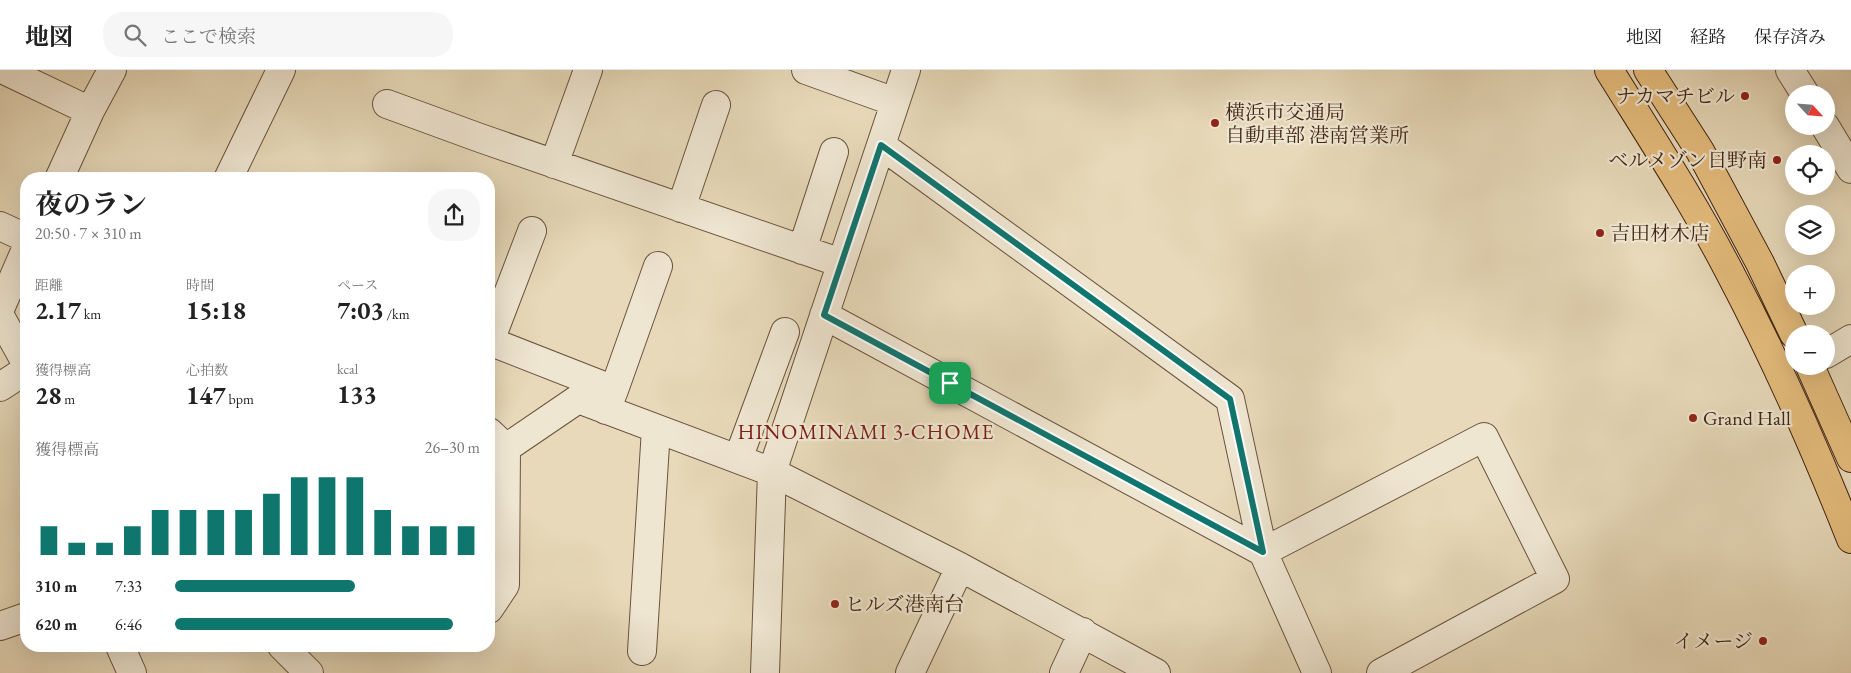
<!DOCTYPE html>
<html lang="ja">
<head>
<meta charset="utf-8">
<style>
	:root { --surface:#fff; --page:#f6f6f6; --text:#222; --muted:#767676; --line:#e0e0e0; --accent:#0f766e }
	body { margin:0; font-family:"EB Garamond","Noto Serif JP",serif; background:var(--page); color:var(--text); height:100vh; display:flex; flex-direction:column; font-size:19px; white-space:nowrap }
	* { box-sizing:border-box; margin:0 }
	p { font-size:16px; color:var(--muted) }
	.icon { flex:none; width:28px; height:28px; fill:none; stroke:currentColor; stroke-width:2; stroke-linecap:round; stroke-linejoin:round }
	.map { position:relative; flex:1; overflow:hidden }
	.side { position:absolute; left:20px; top:102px; width:475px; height:480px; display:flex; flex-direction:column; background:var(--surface); border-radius:20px; box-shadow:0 5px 20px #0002 }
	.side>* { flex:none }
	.needle { width:32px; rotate:116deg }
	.tools { position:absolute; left:1785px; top:15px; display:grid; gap:10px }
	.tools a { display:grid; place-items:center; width:50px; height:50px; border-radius:50%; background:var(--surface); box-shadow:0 5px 20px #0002; font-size:25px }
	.pin { position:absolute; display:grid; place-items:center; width:42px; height:42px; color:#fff; margin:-21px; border-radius:10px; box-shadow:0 2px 8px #0006 }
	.round { display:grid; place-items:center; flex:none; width:52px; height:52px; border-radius:20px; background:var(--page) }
	.summary { display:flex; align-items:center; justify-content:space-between; height:85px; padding:0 15px }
	h1 { font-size:28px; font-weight:700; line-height:38px }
	.metrics { display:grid; grid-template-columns:repeat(3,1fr); gap:8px; height:85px; padding:5px 15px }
	.metrics div { display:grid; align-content:center }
	.metrics b { font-size:25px; font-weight:700 }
	.metrics small { font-size:14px; font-weight:400 }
	.metrics p { font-size:14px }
	.chart { height:140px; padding:10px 15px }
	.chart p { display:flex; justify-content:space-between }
	.chart svg { width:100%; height:90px; margin-top:5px; stroke:var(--accent); stroke-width:6 }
	ul { padding:0 15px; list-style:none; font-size:16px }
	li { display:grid; grid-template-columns:80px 60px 1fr; align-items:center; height:38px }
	li i { height:12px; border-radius:6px; background:var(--accent) }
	header { display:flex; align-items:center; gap:30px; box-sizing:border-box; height:70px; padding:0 25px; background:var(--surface); border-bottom:1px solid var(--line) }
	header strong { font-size:24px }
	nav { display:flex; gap:28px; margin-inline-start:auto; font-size:18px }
	.search { width:350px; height:45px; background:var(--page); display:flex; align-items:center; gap:12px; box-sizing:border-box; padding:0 18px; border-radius:20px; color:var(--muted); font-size:19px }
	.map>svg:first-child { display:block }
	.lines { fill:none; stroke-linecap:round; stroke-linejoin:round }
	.minor-casing { stroke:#6a533d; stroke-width:30 }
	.major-casing { stroke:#412614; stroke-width:30 }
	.minor { stroke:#efe6d2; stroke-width:28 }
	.major { stroke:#e4bc7c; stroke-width:28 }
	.route-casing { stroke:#fff; stroke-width:10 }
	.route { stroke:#0f766e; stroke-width:6 }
	.poi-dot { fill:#8f2418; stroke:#efe6d2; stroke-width:2 }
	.labels { text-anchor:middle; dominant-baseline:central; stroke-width:4.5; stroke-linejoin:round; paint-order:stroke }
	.poi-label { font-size:20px; fill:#412614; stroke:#efe6d2; text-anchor:start }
	.neighbourhood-label { font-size:21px; letter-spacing:1px; fill:#7a1f14; stroke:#efe6d2 }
</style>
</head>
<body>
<header>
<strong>地図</strong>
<div class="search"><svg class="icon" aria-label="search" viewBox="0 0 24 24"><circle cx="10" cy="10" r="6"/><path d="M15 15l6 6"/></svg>ここで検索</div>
<nav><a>地図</a><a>経路</a><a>保存済み</a></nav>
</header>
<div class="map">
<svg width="1851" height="603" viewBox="0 0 1851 603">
	<rect width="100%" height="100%" fill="#e7d9b9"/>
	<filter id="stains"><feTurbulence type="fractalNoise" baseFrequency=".004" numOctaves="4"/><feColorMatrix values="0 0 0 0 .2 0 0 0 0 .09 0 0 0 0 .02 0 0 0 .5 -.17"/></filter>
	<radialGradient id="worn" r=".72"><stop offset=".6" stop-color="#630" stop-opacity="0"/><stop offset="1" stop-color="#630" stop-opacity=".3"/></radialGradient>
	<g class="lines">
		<defs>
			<path id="minor" d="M4 0 90 41
				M806 0 895 32
				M1790 0 1805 24
				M387 34 480 68 841 193
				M1825 56 1851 99
				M881 75 1230 329 1263 482
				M554 94 588 0
				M59 109 90 41 112 0
				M228 109 281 0
				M681 138 716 35
				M0 156 26 168
				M802 180 834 82
				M0 239 26 179
				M824 245 1263 482
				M0 246 26 293
				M489 271 614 320 606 340
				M490 271 532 161
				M1826 284 1851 269
				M0 317 26 300
				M614 320 658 196
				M489 362 506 378 505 515 489 539
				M506 378 578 329 772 402 960 497 1156 603
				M738 389 785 262
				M0 556 26 547
				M120 576 132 603
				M282 576 309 603
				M642 581 656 359
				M765 603 772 402 906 0
				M910 603 960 497
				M1064 603 1083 562
				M1317 603 1263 482 1484 367 1555 509 1381 603"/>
			<path id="major" d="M1609 0C1650 66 1693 132 1729 201 1775 288 1815 378 1851 469
				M1648 0 1700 81 1760 193 1794 264
				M1810 296 1851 388"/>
		</defs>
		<use href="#minor" class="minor-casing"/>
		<use href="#major" class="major-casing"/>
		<use href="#minor" class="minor"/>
		<use href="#major" class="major"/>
	</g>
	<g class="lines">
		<defs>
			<path id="route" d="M881 75 1230 329 1263 482 824 245Z"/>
		</defs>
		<use href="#route" class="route-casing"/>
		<use href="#route" class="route"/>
	</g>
	<g class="poi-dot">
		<circle cx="1745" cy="26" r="5"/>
		<circle cx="1215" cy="53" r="5"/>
		<circle cx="1777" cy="90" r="5"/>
		<circle cx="1600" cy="163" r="5"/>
		<circle cx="1693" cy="348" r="5"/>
		<circle cx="835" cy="534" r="5"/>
		<circle cx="1763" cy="571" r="5"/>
	</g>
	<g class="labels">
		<g class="poi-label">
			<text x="1735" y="26" text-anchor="end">ナカマチビル</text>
			<text x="1225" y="42">横浜市交通局<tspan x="1225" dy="23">自動車部 港南営業所</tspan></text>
			<text x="1767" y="90" text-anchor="end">ベルメゾン日野南</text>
			<text x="1610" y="163">吉田材木店</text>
			<text x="1703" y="348">Grand Hall</text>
			<text x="845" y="534">ヒルズ港南台</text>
			<text x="1753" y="571" text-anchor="end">イメージ</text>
		</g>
		<g class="neighbourhood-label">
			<text x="866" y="361">HINOMINAMI 3-CHOME</text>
		</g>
	</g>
	<rect width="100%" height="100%" filter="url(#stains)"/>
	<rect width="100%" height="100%" fill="url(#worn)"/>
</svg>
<div class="tools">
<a><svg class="needle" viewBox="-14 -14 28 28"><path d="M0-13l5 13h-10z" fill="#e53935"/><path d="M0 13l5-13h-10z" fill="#767676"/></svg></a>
<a><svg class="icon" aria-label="locate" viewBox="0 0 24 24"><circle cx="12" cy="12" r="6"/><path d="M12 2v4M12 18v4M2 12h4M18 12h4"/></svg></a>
<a><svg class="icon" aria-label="layers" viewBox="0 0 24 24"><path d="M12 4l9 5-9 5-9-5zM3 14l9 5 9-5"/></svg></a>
<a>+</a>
<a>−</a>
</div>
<div class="pin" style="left:950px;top:313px;background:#1e9e55"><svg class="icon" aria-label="arrive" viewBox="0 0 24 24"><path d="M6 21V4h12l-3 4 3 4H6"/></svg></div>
<section class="side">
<div class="summary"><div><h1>夜のラン</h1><p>20:50 · 7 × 310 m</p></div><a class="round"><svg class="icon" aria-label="share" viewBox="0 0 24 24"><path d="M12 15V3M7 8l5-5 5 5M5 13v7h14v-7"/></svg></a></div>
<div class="metrics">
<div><p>距離</p><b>2.17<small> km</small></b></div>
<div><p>時間</p><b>15:18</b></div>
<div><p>ペース</p><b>7:03<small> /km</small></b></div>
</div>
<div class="metrics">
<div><p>獲得標高</p><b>28<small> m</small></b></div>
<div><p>心拍数</p><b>147<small> bpm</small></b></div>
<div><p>kcal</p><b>133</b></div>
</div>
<div class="chart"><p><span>獲得標高</span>26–30 m</p>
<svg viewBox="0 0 160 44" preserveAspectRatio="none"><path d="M5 44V30M15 44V38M25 44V38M35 44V30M45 44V22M55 44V22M65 44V22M75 44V22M85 44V14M95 44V6M105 44V6M115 44V6M125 44V22M135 44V30M145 44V30M155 44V30"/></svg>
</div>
<ul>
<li><b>310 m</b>7:33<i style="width:59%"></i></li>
<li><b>620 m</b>6:46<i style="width:91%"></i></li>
</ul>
</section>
</div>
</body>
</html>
